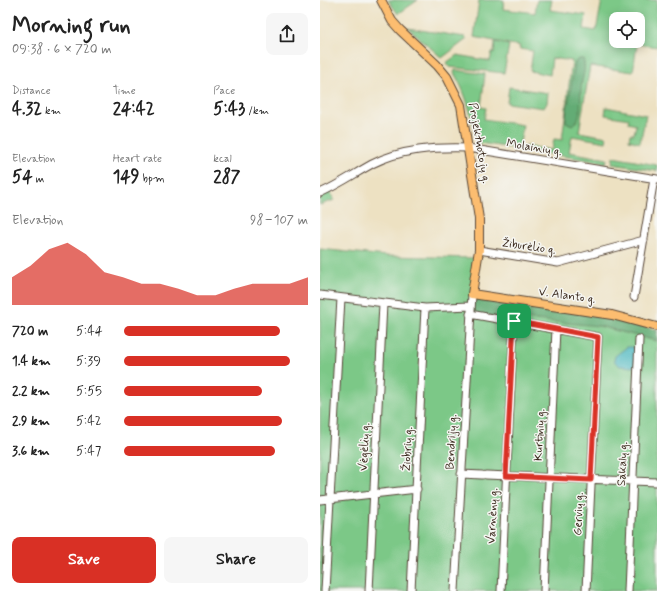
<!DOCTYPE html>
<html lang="en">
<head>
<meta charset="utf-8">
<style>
	:root { --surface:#fff; --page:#f6f6f6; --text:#222; --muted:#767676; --accent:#d93025 }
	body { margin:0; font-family:Mynerve,sans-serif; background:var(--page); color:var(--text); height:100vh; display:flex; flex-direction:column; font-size:15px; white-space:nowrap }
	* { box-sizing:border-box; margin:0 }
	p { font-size:13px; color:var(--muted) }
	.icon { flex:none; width:22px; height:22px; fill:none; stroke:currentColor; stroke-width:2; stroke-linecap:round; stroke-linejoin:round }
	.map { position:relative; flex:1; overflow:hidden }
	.side { display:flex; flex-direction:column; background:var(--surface); width:320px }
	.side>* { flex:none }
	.fabs { position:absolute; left:289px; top:12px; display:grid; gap:8px }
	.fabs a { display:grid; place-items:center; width:36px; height:36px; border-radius:8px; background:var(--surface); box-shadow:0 2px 10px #0003; font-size:20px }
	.pin { position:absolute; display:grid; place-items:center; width:34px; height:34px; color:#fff; margin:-17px; border-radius:8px; box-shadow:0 2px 6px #0006 }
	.round { display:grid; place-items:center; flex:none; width:42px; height:42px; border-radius:8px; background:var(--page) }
	.head { display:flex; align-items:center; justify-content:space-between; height:68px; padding:0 12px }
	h1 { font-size:22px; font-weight:800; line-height:30px }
	.stats { display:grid; grid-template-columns:repeat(3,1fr); gap:6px; height:68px; padding:4px 12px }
	.stats div { display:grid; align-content:center }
	.stats b { font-size:17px; font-weight:800 }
	.stats small { font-size:11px; font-weight:400 }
	.stats p { font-size:11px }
	.chart { height:112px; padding:8px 12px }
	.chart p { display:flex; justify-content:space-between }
	.chart svg { width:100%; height:72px; margin-top:4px; fill:var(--accent); opacity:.7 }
	.button { display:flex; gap:8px; margin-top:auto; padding:8px 12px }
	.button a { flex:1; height:46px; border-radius:8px; background:var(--accent); color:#fff; font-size:16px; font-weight:800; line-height:46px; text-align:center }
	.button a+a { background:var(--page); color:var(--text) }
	ul { padding:0 12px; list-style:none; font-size:13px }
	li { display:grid; grid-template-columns:64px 48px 1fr; align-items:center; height:30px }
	li i { height:10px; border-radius:5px; background:var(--accent) }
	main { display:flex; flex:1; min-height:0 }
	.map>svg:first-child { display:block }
	.green { fill:#7bc887; stroke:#5b7952; fill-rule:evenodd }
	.forest { fill:#64ac74; stroke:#506b49 }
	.water { fill:#48b7c0; stroke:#42706f }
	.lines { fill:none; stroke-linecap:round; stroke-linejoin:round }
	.minor-casing { stroke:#564537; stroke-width:9 }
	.major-casing { stroke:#564537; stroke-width:10 }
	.minor { stroke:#fff; stroke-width:7 }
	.major { stroke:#fcbd6f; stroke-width:8 }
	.route-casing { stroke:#fff; stroke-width:8 }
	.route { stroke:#d93025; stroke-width:5 }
	.labels { text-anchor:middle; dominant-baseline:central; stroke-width:3; stroke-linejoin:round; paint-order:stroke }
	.street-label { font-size:12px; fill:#3b2a1e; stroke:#f6f6f2 }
</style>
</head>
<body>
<main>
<section class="side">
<div class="head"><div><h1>Morning run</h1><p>09:38 · 6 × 720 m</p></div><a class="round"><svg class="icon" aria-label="share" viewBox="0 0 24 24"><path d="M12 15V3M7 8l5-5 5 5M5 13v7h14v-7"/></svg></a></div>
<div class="stats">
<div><p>Distance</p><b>4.32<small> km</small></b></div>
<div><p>Time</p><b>24:42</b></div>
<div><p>Pace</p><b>5:43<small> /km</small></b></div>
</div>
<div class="stats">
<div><p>Elevation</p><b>54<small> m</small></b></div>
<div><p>Heart rate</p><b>149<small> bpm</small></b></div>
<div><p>kcal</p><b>287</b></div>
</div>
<div class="chart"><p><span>Elevation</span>98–107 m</p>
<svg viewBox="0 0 160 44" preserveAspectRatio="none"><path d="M0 44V27L10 20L20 10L30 6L40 13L50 24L60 27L70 31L80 31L90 34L100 38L110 38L120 34L130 31L140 31L150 31L160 27V44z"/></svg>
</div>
<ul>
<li><b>720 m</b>5:44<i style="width:85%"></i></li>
<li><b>1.4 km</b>5:39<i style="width:90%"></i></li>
<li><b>2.2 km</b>5:55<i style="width:75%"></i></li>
<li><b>2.9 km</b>5:42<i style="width:86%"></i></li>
<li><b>3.6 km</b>5:47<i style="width:82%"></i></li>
</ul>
<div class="button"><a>Save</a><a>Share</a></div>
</section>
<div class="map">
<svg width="337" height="591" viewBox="0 0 337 591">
	<rect width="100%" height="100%" fill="#f6f6f2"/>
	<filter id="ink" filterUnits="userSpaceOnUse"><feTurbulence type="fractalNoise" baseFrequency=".025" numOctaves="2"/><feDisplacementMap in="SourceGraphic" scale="8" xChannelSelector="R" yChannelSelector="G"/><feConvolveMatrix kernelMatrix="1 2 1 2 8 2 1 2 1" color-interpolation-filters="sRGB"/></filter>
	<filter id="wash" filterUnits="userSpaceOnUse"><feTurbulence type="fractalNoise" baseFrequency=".012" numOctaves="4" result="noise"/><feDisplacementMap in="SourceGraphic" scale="16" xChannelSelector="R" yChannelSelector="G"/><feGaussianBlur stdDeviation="0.9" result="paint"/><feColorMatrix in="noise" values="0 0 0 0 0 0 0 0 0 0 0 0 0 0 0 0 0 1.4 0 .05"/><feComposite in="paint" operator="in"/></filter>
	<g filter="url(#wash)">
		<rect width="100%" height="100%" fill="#ede1c2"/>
		<path class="green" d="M68 0H98L78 14Z
			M159 0H184L183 9 215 13 217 0H232L230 10 266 15 264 29 276 31 282 0H337V47L317 44 313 72 270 66 259 132 287 137 286 142 252 136 249 152 287 159 286 163 205 150 206 146 232 150 234 139 242 140 252 61 232 58 230 75 210 71 213 51 199 49 200 46 154 37ZM296 19H318V41H296Z
			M88 28 145 37 147 39 122 58Z
			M175 42 189 45 184 73 129 67 126 63 137 55 170 61 172 52 174 53Z
			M135 70 165 74 161 107 166 108 164 119 203 125 199 149 159 143 157 140C151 116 147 94 134 73Z
			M189 87 228 93 227 103 224 108 187 103Z
			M286 107 326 115 320 143 309 140 310 134H314L316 125 308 123 309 119 285 115Z
			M293 157 337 165V171L292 164Z
			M9 189 14 200 0 205V193Z
			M0 249 66 256 158 258 150 306 279 326 337 341V591H0Z"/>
		<path class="forest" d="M259 59H263C267 70 261 79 261 90 260 100 263 120 252 125L246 122V116L255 62Z
			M159 298 198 306H211L293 318 337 330V341L279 326 150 314 151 299Z"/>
		<path class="water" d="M307 347H313L316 351 315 366 313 367 300 366 294 361 295 356Z"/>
	</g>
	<g filter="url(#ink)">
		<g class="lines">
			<defs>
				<path id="minor" d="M0 193C18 185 34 174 52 164 81 149 115 147 148 148L337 179
					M159 250 238 263 324 240
					M0 295 105 308 150 306
					M314 297 334 179
					M150 314 278 337 266 591
					M141 474 162 475
					M166 475 337 482
					M0 500 97 489
					M5 591 21 298
					M49 591 63 304
					M91 591 105 308
					M135 591 152 294
					M181 591 194 321
					M224 591 236 329
					M308 591 319 339"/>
				<path id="major" d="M61 0 72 21 80 30 117 65 127 77 141 105 159 219V250L152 294 292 315 337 327"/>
			</defs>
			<use href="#minor" class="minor-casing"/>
			<use href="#major" class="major-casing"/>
			<use href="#minor" class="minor"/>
			<use href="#major" class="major"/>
		</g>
	</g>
	<g class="lines" filter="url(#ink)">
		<defs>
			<path id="route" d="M194 321 278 337 271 480 186 476Z"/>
		</defs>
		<use href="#route" class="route-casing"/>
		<use href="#route" class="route"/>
	</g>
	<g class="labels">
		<g class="street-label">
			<text transform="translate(159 143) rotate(80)">Projektuotojų g.</text>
			<text transform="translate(214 148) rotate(9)">Molainių g.</text>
			<text transform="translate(209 247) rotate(8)">Žiburėlio g.</text>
			<text transform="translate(247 296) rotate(8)">V. Alanto g.</text>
			<text transform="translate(220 435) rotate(-87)">Kurtinių g.</text>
			<text transform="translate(132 442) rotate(-87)">Bendrijų g.</text>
			<text transform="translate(45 447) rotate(-87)">Vėgėlių g.</text>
			<text transform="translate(88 449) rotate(-87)">Žiobrių g.</text>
			<text transform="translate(303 464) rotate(-87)">Sakalų g.</text>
			<text transform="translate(259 514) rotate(-88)">Gervių g.</text>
			<text transform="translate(173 516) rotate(-87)">Varnėnų g.</text>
		</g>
	</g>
</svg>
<div class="fabs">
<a><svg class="icon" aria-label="locate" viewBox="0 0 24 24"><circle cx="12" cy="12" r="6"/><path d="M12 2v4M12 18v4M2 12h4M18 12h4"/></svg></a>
</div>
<div class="pin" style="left:194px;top:321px;background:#1e9e55"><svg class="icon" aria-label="arrive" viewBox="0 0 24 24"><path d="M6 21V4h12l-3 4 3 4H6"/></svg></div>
</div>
</main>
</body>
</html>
